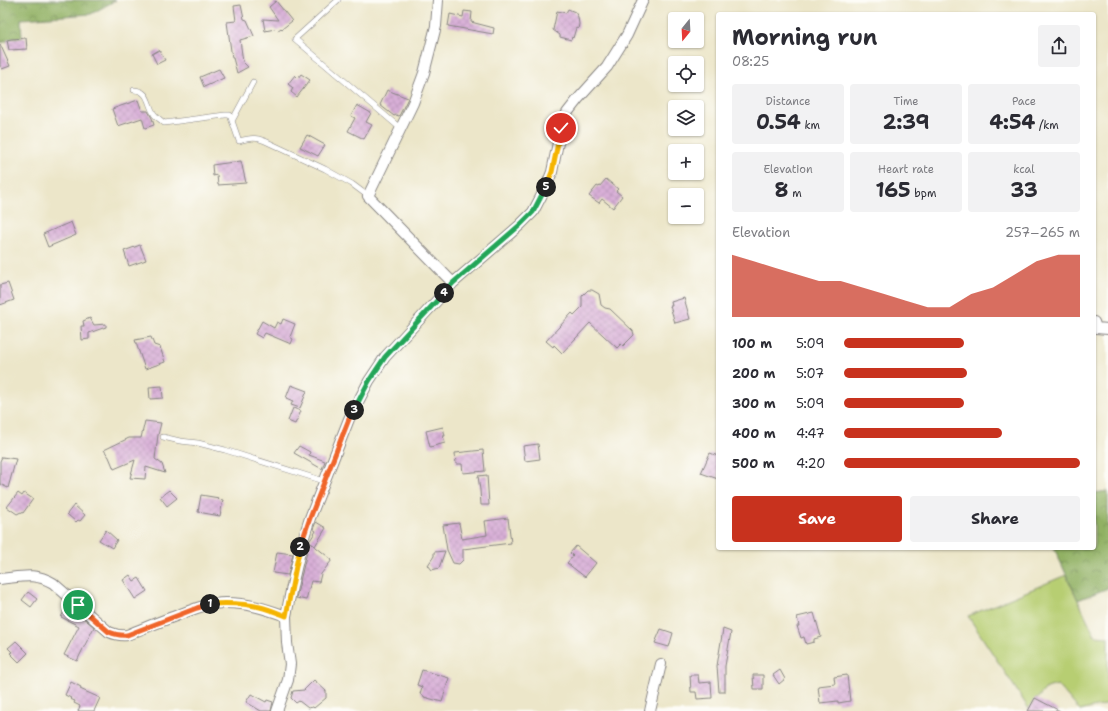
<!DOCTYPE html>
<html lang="en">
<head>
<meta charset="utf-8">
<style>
	:root { --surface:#fff; --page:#f2f2f3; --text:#2b2b33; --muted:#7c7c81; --accent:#c8321e }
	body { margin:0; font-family:"Shantell Sans",sans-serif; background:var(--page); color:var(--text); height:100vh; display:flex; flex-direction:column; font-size:15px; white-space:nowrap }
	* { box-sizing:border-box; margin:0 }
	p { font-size:13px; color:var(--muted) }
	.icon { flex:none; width:22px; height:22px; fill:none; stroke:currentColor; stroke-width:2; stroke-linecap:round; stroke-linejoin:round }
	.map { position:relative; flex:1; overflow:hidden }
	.panel { position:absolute; left:716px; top:12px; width:380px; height:538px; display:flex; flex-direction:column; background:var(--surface); border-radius:4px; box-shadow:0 1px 3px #0004 }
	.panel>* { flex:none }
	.needle { width:26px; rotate:198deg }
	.controls { position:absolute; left:668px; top:12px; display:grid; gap:8px }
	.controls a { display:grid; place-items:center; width:36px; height:36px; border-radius:4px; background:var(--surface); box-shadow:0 1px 3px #0004; font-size:20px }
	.pin { position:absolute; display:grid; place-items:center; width:34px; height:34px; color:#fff; margin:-17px; border:2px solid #fff; border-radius:50%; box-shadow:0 1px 4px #0007 }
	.km { position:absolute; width:20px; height:20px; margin:-10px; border-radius:50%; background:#222; color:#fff; font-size:11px; line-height:20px; text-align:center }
	.round { display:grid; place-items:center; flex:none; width:42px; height:42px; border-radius:4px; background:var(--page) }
	.head { display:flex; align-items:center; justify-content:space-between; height:68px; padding:0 16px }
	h1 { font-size:22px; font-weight:700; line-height:30px }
	.metrics { display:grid; grid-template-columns:repeat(3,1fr); gap:6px; height:68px; padding:4px 16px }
	.metrics div { display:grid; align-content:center; border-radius:4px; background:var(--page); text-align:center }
	.metrics b { font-size:20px; font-weight:700 }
	.metrics small { font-size:11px; font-weight:400 }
	.metrics p { font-size:11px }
	.chart { height:112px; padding:8px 16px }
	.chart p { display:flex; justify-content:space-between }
	.chart svg { width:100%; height:72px; margin-top:4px; fill:var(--accent); opacity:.7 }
	.primary-button { display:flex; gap:8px; margin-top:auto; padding:8px 16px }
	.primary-button a { flex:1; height:46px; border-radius:4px; background:var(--accent); color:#fff; font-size:16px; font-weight:700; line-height:46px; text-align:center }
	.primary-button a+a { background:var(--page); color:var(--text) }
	ul { padding:0 16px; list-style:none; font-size:13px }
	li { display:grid; grid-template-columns:64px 48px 1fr; align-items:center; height:30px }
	li i { height:10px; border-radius:5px; background:var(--accent) }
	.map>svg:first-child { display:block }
	.green { fill:#b7ce72; stroke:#6c7856 }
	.forest { fill:url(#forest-crowns); stroke:#5a6a50 }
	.building { fill:url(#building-cross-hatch) }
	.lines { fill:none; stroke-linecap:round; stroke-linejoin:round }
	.lane-casing { stroke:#878482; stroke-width:6 }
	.street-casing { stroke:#878482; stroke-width:12 }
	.lane { stroke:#fff; stroke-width:5 }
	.street { stroke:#fff; stroke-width:10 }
	.split-1-casing { stroke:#fff; stroke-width:8 }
	.split-2-casing { stroke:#fff; stroke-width:8 }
	.split-3-casing { stroke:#fff; stroke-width:8 }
	.split-4-casing { stroke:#fff; stroke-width:8 }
	.split-5-casing { stroke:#fff; stroke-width:8 }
	.split-6-casing { stroke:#fff; stroke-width:8 }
	.split-1 { stroke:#f0652b; stroke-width:5 }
	.split-2 { stroke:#f5b400; stroke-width:5 }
	.split-3 { stroke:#f0652b; stroke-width:5 }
	.split-4 { stroke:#22a559; stroke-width:5 }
	.split-5 { stroke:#22a559; stroke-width:5 }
	.split-6 { stroke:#f5b400; stroke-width:5 }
</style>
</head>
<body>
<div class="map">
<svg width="1108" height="711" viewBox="0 0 1108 711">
	<defs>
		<pattern id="forest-crowns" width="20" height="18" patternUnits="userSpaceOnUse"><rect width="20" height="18" fill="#91b164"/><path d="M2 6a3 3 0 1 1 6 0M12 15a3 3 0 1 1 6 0" fill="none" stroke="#769054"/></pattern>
		<pattern id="building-cross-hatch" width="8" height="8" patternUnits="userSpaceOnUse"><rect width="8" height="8" fill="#d8afd7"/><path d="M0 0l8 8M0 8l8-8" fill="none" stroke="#b996b9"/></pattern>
	</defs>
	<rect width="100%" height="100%" fill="#fdfcf7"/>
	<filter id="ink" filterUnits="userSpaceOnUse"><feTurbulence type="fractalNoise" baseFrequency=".025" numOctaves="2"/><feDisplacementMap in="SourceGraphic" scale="8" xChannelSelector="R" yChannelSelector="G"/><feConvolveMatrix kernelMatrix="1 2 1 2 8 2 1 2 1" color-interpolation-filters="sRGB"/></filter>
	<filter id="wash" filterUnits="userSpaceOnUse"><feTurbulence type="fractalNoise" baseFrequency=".012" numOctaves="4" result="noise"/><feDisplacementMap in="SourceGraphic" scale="16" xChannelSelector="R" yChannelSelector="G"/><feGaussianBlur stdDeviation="0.9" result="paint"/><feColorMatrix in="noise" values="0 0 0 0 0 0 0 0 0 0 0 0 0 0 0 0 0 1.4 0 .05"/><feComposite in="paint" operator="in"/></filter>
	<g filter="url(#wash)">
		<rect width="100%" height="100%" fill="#ece6c9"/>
		<path class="green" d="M1066 575 1095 636 1108 637V704L1080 711 1058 685 1046 688 1029 709 968 616Z"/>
		<path class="forest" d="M0 0H116L91 14 21 19 22 39 0 43Z
			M1108 491V588L1078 600 1054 548H1094V493Z"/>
		<g id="blocks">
			<path class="building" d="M276 1 292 21 282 29 281 28 277 31 275 29 265 31 263 19 278 20 269 7Z
				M241 5 244 19 247 20 254 36 240 40 243 62 248 67 237 73 233 58H232L227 22 236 21 234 6Z
				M568 9 575 12 578 17 579 24 578 29 576 28 573 38 572 37 571 40 560 37V35L553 30 557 11 566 13Z
				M464 11 472 12 471 22 494 28 493 34 448 26 450 14 463 17Z
				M26 38 27 49 9 50 7 40 11 39Z
				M0 44 10 66 2 69 0 65Z
				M159 50 165 60 157 64 152 54Z
				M219 69 224 78 204 87 200 77Z
				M301 74 310 80 297 97 291 92 293 88 288 84 295 75 298 78Z
				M387 90 408 98 399 116 396 115 394 116 380 105Z
				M138 100 142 111H148L152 118 154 125 145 128 142 118 118 126 112 109Z
				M357 105 371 113 366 122 372 125 364 139 348 131 355 118 351 116Z
				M307 135 325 145 318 156 300 147Z
				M241 161 246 183 218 185 217 175 213 176 212 165Z
				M606 179 618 189 616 191 622 196 613 208 602 199 599 203 589 196 597 186 599 187Z
				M71 222 76 235 48 247 43 234Z
				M140 245 146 260 129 266 124 251Z
				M8 283 14 300 0 305V285Z
				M588 290H592L599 294 601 305 605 308 610 309 633 331 634 335 623 346 621 344 617 348 590 323 562 353 554 345 553 347 546 341 572 313 574 315 582 307V296Z
				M684 298 690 319 675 323 670 306H672L671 302Z
				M90 318 94 325 106 324V327L89 333V339L82 340 81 326H84L83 321Z
				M283 319 295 324 290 337 293 339 291 344 265 333 262 338 255 334 262 321 274 328 277 322 281 324Z
				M151 337 154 345 160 347 165 362 145 369 135 340Z
				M291 385 307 391 300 408 291 405 293 401 286 398Z
				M162 386 163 398 150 399 149 387Z
				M293 408 301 411 295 424 288 421Z
				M145 421 161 423 158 435 155 459 162 464 165 473 146 467 145 479 130 478 135 460 114 469 109 457 104 450 129 438H141Z
				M443 427 445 436H443L445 443 430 447 426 431Z
				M538 444 540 459 525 461 523 446Z
				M299 446 310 452 309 455 325 461 322 469 294 453Z
				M483 450 485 471 463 473 462 464H456L455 453Z
				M710 453 718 456V479L701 473Z
				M2 457 16 459 8 488 0 484V461Z
				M487 475 489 505H481L480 490 478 476Z
				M169 490 177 498 167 506 160 497Z
				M18 493 22 496 24 493 33 499 23 513 21 512 17 514 7 507Z
				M201 495 219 498 218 499 223 500 220 516 198 512Z
				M74 505 85 515 80 521 78 520 76 522 67 514Z
				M508 518 511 543 463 549V560L459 564 453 563 447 550 443 525 459 523 462 539 487 535 485 521Z
				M316 522 326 528 315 546 309 542 316 531 313 529Z
				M106 530 117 540 112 548 99 540Z
				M311 543 332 560 321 574 319 582 311 581 306 600 296 598 308 548Z
				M576 546 596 563 585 577 567 563 573 556 570 553Z
				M445 551 439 568 432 570 428 565 434 556V552Z
				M277 552 293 554 288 575 273 573Z
				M130 575 134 581 139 578 147 591 135 599 123 580Z
				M28 592 37 599 31 607 22 600Z
				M68 605 94 627 77 661 64 655 79 626 61 617Z
				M814 613 821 637 814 639V642L806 644 804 637 801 638 797 626H799L797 617Z
				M661 629 673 633 669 647 655 643Z
				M723 629 731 632 725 666V692H719L717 666Z
				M16 641 28 653 19 662 10 653 12 652 8 648Z
				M422 670 449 678 442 702 424 697V696L420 694 422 687 417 685Z
				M780 670 785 679 779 684 773 675Z
				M690 675H698L699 683 711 682 712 698 697 699 696 692H691Z
				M753 675H763V689H754Z
				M847 675 850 701 838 703V701L820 703 818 686 835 684 834 677Z
				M314 680 326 691V698L314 708 313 707 308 708 299 701 296 703 291 698 293 691 304 690Z
				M71 682 81 687 80 689 100 698 94 711H78L80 706 74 703 75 701 70 699 71 698 65 695Z
				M251 694 266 702 267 700 273 702 271 711H261L246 702Z
				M1035 698 1060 711H1028Z"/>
		</g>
	</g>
	<g filter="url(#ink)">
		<use href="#blocks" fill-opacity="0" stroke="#878482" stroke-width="1"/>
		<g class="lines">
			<defs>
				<path id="lane" d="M338 0 295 39 400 128
					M134 90C150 91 147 104 154 114 156 117 161 120 164 123L225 115H230L239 141C250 138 255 137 265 141L325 169 352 184 368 196
					M232 121 253 82
					M163 437 180 441 198 443 225 450 324 481"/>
				<path id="street" d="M438 0 436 26 424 73 413 103 368 196 453 283
					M1094 322 1096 328 1108 329
					M0 579C21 577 34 572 53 583L109 632C116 635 120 636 127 635 142 629 156 623 170 618 189 611 206 603 226 603 248 603 266 609 286 616
					M277 711 288 680 290 664 287 643 286 616 293 581 302 543 310 518 349 419 369 381 385 357 453 283 520 225 533 212 546 187 552 172 561 128 567 113 578 99 607 67 627 35 643 0
					M650 711 661 664"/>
			</defs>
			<use href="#lane" class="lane-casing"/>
			<use href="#street" class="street-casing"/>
			<use href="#lane" class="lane"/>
			<use href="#street" class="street"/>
		</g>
	</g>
	<g class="lines" filter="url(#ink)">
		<defs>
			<path id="split-1" d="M78 605 109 632C116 635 120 636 127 635L197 608 210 604"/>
			<path id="split-2" d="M210 604C226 603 243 603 260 607 269 609 278 613 286 616L293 581 300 547"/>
			<path id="split-3" d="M300 547 310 518 349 419 354 410"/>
			<path id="split-4" d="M354 410 369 381 385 357 444 293"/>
			<path id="split-5" d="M444 293 453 283 520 225 533 212 546 187"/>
			<path id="split-6" d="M546 187 552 172 561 128"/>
		</defs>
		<use href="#split-1" class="split-1-casing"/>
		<use href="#split-2" class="split-2-casing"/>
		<use href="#split-3" class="split-3-casing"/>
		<use href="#split-4" class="split-4-casing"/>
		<use href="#split-5" class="split-5-casing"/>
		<use href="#split-6" class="split-6-casing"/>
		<use href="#split-1" class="split-1"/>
		<use href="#split-2" class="split-2"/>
		<use href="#split-3" class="split-3"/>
		<use href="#split-4" class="split-4"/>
		<use href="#split-5" class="split-5"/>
		<use href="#split-6" class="split-6"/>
	</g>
</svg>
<div class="controls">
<a><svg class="needle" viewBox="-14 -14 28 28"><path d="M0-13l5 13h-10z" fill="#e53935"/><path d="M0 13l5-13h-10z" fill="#7c7c81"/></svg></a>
<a><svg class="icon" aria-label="locate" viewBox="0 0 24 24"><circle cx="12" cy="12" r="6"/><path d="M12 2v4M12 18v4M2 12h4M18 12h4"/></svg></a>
<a><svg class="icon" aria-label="layers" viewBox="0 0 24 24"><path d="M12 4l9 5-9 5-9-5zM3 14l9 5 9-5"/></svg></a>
<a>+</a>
<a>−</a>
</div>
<div class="pin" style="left:78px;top:605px;background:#1e9e55"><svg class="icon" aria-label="arrive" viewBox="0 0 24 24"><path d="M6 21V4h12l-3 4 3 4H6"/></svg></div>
<div class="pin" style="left:561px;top:128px;background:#d93025"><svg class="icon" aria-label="check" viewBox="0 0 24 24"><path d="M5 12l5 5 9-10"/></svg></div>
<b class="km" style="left:210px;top:604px">1</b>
<b class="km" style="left:300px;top:547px">2</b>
<b class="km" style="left:354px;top:410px">3</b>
<b class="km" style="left:444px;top:293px">4</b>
<b class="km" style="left:546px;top:187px">5</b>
<section class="panel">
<div class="head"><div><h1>Morning run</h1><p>08:25</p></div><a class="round"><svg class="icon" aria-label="share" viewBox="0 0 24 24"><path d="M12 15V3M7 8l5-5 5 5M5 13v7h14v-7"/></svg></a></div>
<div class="metrics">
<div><p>Distance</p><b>0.54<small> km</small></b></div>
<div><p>Time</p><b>2:39</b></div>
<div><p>Pace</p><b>4:54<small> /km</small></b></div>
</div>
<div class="metrics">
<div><p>Elevation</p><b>8<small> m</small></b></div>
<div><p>Heart rate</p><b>165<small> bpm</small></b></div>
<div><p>kcal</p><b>33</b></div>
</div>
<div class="chart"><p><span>Elevation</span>257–265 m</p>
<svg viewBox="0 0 160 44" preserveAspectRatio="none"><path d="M0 44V6L10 10L20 14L30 18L40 22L50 22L60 26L70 30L80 34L90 38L100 38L110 30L120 26L130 18L140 10L150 6L160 6V44z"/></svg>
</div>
<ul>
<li><b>100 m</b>5:09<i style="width:51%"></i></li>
<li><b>200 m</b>5:07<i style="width:52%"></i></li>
<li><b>300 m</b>5:09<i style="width:51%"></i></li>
<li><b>400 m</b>4:47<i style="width:67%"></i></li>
<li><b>500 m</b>4:20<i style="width:100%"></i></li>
</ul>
<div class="primary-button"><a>Save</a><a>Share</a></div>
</section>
</div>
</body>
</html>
